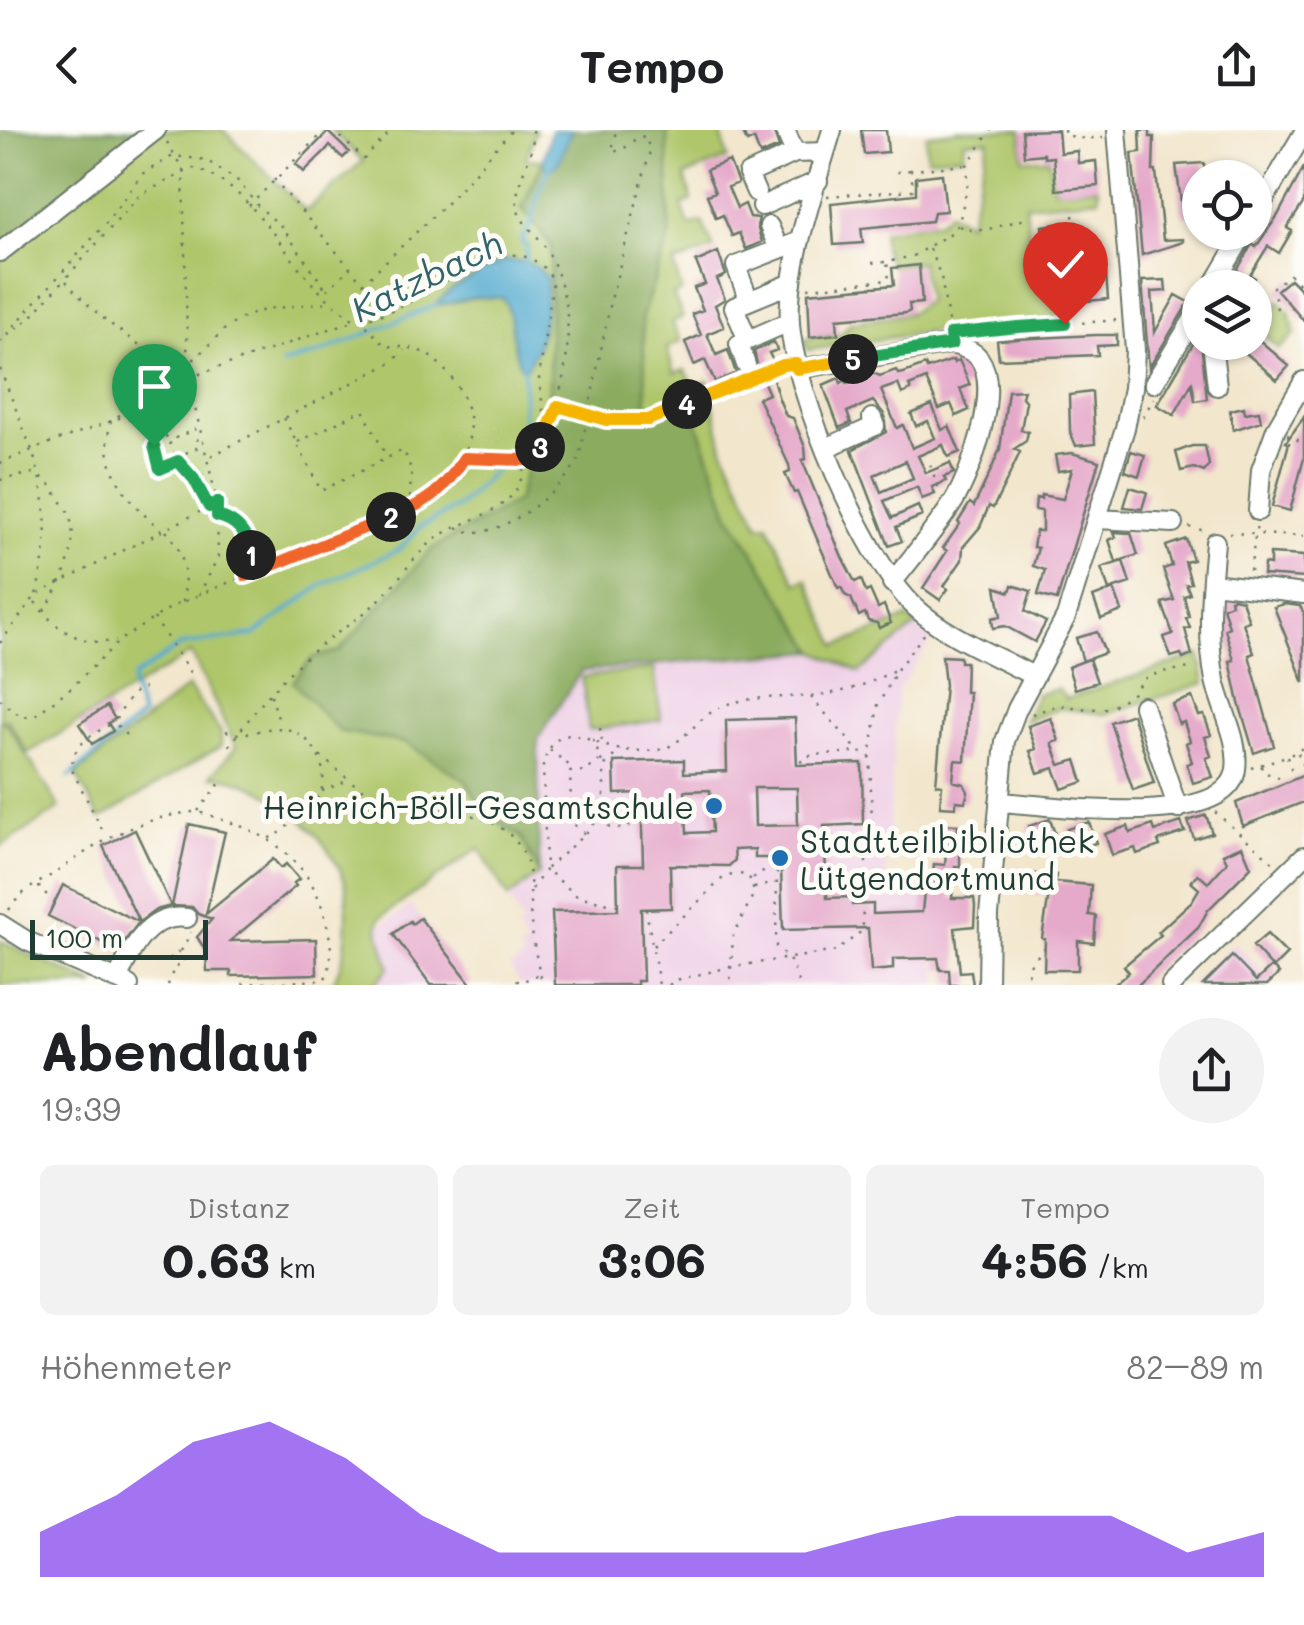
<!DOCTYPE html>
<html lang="de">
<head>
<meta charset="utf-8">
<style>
	:root { --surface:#fff; --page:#f2f2f2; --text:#202124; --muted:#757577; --accent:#7c3aed }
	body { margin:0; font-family:Mali,sans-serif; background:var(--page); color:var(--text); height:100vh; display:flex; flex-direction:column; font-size:38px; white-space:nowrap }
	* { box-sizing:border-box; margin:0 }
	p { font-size:32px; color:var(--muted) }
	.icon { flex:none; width:55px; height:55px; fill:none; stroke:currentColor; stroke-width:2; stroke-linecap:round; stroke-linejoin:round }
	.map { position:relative; height:855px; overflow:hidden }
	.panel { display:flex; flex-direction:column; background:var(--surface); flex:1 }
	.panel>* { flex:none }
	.tools { position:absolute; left:1182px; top:30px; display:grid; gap:20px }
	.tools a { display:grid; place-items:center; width:90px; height:90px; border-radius:50%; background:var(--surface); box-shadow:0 2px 8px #0004; font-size:50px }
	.scale { position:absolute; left:30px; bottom:25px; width:178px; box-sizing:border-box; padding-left:10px; border:5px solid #1f3d34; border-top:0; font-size:28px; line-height:35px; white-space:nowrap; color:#1f3d34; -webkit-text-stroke:8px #fdfcf7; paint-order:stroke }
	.pin { position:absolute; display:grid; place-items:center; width:85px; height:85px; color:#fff; margin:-102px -42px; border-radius:50% 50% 50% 0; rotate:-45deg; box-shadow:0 0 10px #0007 }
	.pin .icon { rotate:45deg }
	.km { position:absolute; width:50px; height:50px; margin:-25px; border-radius:50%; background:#222; color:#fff; font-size:28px; line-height:50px; text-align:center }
	.round { display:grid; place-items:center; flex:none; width:105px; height:105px; border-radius:52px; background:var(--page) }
	.headline { display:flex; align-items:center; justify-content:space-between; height:170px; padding:0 40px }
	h1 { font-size:55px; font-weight:800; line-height:75px }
	.figures { display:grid; grid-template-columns:repeat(3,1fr); gap:15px; height:170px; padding:10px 40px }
	.figures div { display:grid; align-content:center; border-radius:15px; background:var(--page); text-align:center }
	.figures b { font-size:50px; font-weight:800 }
	.figures small { font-size:28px; font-weight:400 }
	.figures p { font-size:28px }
	.chart { height:280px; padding:20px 40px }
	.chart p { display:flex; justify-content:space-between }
	.chart svg { width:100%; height:180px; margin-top:10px; fill:var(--accent); opacity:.7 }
	header { display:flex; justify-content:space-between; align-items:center; height:130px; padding:0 40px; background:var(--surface); font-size:45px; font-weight:800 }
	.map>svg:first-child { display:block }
	.built { fill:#efd0e6 }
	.green { fill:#afc66b; stroke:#678250; stroke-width:2.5 }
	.forest { fill:#8bab5f; stroke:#55744a; stroke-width:2.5 }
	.water { fill:#52aacf; stroke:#387482; stroke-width:2.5 }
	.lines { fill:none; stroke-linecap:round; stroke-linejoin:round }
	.stream { stroke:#52aacf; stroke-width:4 }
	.building { fill:#e5a9ca; fill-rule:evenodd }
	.minor-casing { stroke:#697869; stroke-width:22 }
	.path { stroke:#697869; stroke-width:2.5; stroke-dasharray:2.5 8; stroke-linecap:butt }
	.minor { stroke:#fff; stroke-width:18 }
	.split-1-casing { stroke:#fff; stroke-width:20 }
	.split-2-casing { stroke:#fff; stroke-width:20 }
	.split-3-casing { stroke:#fff; stroke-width:20 }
	.split-4-casing { stroke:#fff; stroke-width:20 }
	.split-5-casing { stroke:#fff; stroke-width:20 }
	.split-6-casing { stroke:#fff; stroke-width:20 }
	.split-7-casing { stroke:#fff; stroke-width:20 }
	.split-1 { stroke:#22a559; stroke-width:12 }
	.split-2 { stroke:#f0652b; stroke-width:12 }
	.split-3 { stroke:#f0652b; stroke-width:12 }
	.split-4 { stroke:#f5b400; stroke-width:12 }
	.split-5 { stroke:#f5b400; stroke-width:12 }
	.split-6 { stroke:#22a559; stroke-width:12 }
	.split-7 { stroke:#22a559; stroke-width:12 }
	.poi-dot { fill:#1f6fb2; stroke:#fdfcf7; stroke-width:4 }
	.labels { text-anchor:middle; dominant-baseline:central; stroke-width:10; stroke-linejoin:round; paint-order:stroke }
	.poi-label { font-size:32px; fill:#1f3d34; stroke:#fdfcf7; text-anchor:end }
	.water-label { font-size:35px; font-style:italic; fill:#31636a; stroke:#fdfcf7 }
</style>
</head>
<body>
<header><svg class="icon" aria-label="back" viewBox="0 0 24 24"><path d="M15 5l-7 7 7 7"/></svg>Tempo<svg class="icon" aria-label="share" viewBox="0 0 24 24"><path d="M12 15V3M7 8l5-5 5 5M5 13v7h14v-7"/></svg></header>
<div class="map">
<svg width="1304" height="855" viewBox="0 0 1304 855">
	<rect width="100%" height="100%" fill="#fdfcf7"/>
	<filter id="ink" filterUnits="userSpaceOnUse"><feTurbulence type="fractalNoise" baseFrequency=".01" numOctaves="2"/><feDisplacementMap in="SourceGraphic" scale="20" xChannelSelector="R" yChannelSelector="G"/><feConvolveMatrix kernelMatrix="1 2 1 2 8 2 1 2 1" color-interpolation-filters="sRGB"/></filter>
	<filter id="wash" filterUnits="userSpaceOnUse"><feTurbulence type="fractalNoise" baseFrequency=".0048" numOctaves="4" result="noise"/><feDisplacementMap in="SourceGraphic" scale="40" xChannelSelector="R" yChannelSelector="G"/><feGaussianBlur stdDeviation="2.25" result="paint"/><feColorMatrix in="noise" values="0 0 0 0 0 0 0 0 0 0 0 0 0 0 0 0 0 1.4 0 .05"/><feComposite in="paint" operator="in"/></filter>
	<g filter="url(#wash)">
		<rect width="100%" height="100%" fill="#f2e6cc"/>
		<path class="built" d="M917 495 935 506 898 560 884 762 926 767 940 855H521L510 837 524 829 519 820 527 815 517 798 523 794 508 768 539 744 538 609 581 541 815 521 859 542Z
			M411 775 472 855H375L389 837 378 798Z
			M1235 813 1274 855H1190Z"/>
		<path class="green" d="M156 0H223L306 81 363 31 331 0H536L526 28 543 31 522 78 551 115 549 263 517 371 432 419 339 521 312 528 339 601 406 613 467 651 484 682 521 707 539 744 508 768 479 718 380 788 378 798 389 837 374 855H332C336 846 341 836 343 826 347 813 349 761 344 749 325 700 264 648 211 646L236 617 191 523 28 623 7 589 0 592V122Z
			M667 0H720L728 28 685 46 692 70 682 75 689 96 702 92 714 118 674 134 682 162 673 165 683 187 672 192 681 211 667 218 674 243 685 240 694 255 708 251 723 317 759 395 768 394 796 453 807 449 837 516 908 488 917 495 859 542 815 521 729 383 687 263 647 280 642 186 670 106Z
			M959 0H1021L1023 29H1049L1054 60 1098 57 1099 68 1026 75 1032 140H1060L1065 189 996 195 990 211 955 198 808 220 804 209 841 205 850 193 908 184 927 171 921 132 890 136 883 115V101L940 91 949 82 969 93 989 10 965 11 964 25 927 28 926 5Z
			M1279 171 1291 185 1289 188 1295 195 1291 198 1296 203 1279 219 1261 201Z
			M1200 525 1205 553 1105 584 1060 578 1025 591 1037 564 1058 559 1066 569Z
			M654 538 661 590 589 600 582 547Z
			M188 557 221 602V616L100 689 76 644Z
			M5 591 60 678 0 717V594Z
			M0 811 95 855H0Z"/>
		<path class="forest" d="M0 0H156L0 123Z
			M572 0H667L670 106 642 186 647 279 687 263 729 383 815 521 581 541 538 609 539 744 521 707 484 682 466 651 406 613 339 601 293 552 312 528 339 521 432 419 517 371 549 263 551 115 522 78 543 31 558 33Z"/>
		<path class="water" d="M551 0H572L558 33 548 42 543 31Z
			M502 131C521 130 537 131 547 149 545 182 545 213 524 240 508 223 517 189 503 168L478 167 433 176 451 160Z"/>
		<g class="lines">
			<path class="stream" d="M525 134 527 117 521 111 531 94 539 60 550 38
				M282 234 315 225 436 175
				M511 323 523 304 524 239
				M69 647 142 586 132 555 134 547 181 515 254 505 322 455 400 419 420 397 459 376 501 334"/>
		</g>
		<g id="blocks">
			<path class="building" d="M742 0H773L779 17 760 25 754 9 747 12Z
				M861 0H886L888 22 864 24Z
				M1058 0 1060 23 1077 21 1078 33 1096 31 1098 56 1056 60 1053 27 1044 28V24L1024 26 1022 1Z
				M1140 0H1150V7H1154L1153 41H1156L1163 110 1183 109V112L1142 125 1132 23 1141 22Z
				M328 2 349 22 343 28 330 16 304 42 296 34Z
				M729 31 738 53 728 57 737 78 745 74 750 87 759 88 757 96 762 112 746 119 739 103 732 106 723 85 716 88 707 65 715 62 706 40Z
				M1204 33 1205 48H1200V85L1183 86 1176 35Z
				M1304 37V72L1287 98 1292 101 1279 123 1268 116 1250 145 1255 148 1250 156 1234 146 1252 114 1256 117 1278 85Z
				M942 44 946 81 934 82 932 91 861 98 863 113 834 115 831 73 916 64V47Z
				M1067 93 1071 135 1088 133 1089 146 1106 144 1108 169 1066 173 1063 137 1035 139 1032 115 1044 114 1042 96Z
				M718 122 726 145 717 149 725 169 715 175 724 197 707 204 716 225 728 220 736 243 715 252 705 230 694 235 685 212 701 205 692 184 703 180 694 158 705 154 696 132Z
				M919 135 922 173 909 174 910 181 906 183 837 189 838 204 810 207 808 163 894 155 892 138Z
				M1290 149 1304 163V191L1277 160Z
				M1165 150 1166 161 1152 162 1155 202 1176 165 1189 172 1149 238 1142 151Z
				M1200 202 1207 269 1195 271 1192 253 1174 285 1157 275Z
				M1096 205H1117V215L1097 216 1098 225 999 229 997 210Z
				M1258 209 1289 236 1277 250 1246 223Z
				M774 212 777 220 769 223 774 233 769 236 779 269 786 286 793 288 805 317 806 329 802 330 842 427 855 452 861 449 866 462 870 460 878 478 884 475 891 493 879 498 877 493 868 491 865 483 859 486 851 468 845 465 841 457 838 458 797 362 794 363 785 344 790 342 789 335 758 268 769 264 758 239 754 221Z
				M953 230 954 233 959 230 970 255 960 259 969 280 956 286 951 274 939 279 926 249 909 256 911 260 902 264 898 254 881 260 897 298 903 295 912 318 935 308 928 291 916 296 911 284 932 275 942 300 949 296 960 322 948 327 943 315 918 326 926 343 950 333 954 343 944 347 946 351 932 357 935 364 922 369 917 357 884 371 892 388 918 376 922 386 896 397 902 411 889 416 852 320 886 302 884 284 873 271 847 282 851 293 839 298 823 255 839 248 841 253 846 250 847 253 873 243 880 246 896 240 898 244 904 243 925 235 927 239ZM906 331 913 348 881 362 874 345Z
				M1024 260 1022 267 1026 272 1021 300 1028 302 1026 311 1014 319 1020 322 1008 348 993 378 989 376 980 397 963 417 962 430 944 456 948 459 940 470 923 458 947 421 943 418 960 394 958 392 970 373 974 376 991 340 1000 319 1008 261Z
				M1092 262 1095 314 1076 316 1070 301 1069 265Z
				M1244 277 1245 283 1259 281 1261 291 1233 300 1230 280Z
				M1304 287V328L1290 381 1272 376 1289 313 1286 312Z
				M1192 316H1205L1209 335 1204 342 1194 338 1181 341 1176 322Z
				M1131 321 1145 325 1139 346 1125 341Z
				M1072 323 1099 331 1057 470 1038 465 1045 440 1033 436 1038 418 1033 417 1036 401H1042V381L1035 380 1036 368 1041 369V365L1063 369 1072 339 1058 341 1055 325Z
				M1130 357 1147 362 1142 379 1124 377Z
				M1114 402 1131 403 1138 425 1116 432 1109 410 1116 407Z
				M1186 409 1193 430 1185 432 1191 453 1186 454 1190 464 1184 466 1189 487 1186 488 1190 498 1185 499 1192 525 1183 529 1181 524 1171 527 1164 507 1173 504 1162 473 1174 470 1163 439 1172 436 1166 416Z
				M1270 424 1304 426V448L1263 445 1264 434 1270 435Z
				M1123 431 1130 453 1109 460 1101 438Z
				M1012 455 1031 461 1025 481 1046 492 1035 512 1005 496 993 498 992 488 1001 486 996 457 1010 462Z
				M1114 459 1122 481 1101 489 1093 467Z
				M1233 468 1242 470 1249 491 1243 493 1254 523 1249 525 1274 616 1254 623 1239 573 1230 531 1234 530 1225 499 1229 497 1223 477 1231 474 1230 469Z
				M1284 474 1300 476 1304 482V553L1274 477Z
				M1097 502 1105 523 1083 531 1076 508Z
				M942 526 960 527V532H966L965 562H969L965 631 955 630 953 651 964 654 968 662 965 672 956 671V677L940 676 942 655 936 654 945 555Z
				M1089 529 1097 552 1075 559 1068 537Z
				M1192 567 1199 586 1204 585 1211 605 1205 607 1211 626 1206 628 1213 647 1193 653 1187 634 1192 632 1186 613 1190 611 1184 592 1179 594 1172 574Z
				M107 576 115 589 108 593 113 601 92 614 79 594Z
				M1132 584 1154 653 1133 660 1110 592Z
				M795 588 797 635 862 633 863 694 824 696 827 768 852 767V775L873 774V784L922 782 924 761H932L934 734 945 735 947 712 938 711 939 694 958 695 957 707 962 708 960 727V736H955L952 768H974L975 776 974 796 955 798 960 842 971 841 973 855H950L949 840H940L938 828 893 829V839L871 841 868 798 783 800 781 739 769 728H755V719L734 720 735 730 729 736 670 735 671 778 641 779 643 851H637V855H555L552 782 618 780 617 735H643L641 663 615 664 614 632 684 630V643L727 641 726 590ZM754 658H797L798 695 755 696ZM710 660 712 702 687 703 685 661Z
				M1051 588 1059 611 1052 613 1060 635 1076 630 1083 652 1062 659 1054 638 1038 643 1030 621 1036 619 1028 596Z
				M1304 645V672L1243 696 1236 673Z
				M1206 685 1212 703 1194 709 1188 691Z
				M1050 689 1057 710 1046 714 1049 721 1038 725 1029 696Z
				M1089 692 1096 713 1074 720 1067 699Z
				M1181 692 1185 702 1158 711 1160 716 1137 724 1135 718 1112 725 1105 704 1128 696 1130 703 1153 695 1155 701Z
				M189 694 225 702 206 784 273 729 281 738 286 734 299 749 294 753 296 756 230 811 316 809 317 844 231 846V841H207L206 821 197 807 212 789 198 784 192 777 172 776Z
				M135 700 171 776 156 780 139 792 103 716Z
				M1242 716 1251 737 1208 780 1198 798 1138 855H1114L1129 842 1124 836 1161 805 1158 802 1192 771 1199 759 1191 752 1198 744 1208 753 1227 732 1223 724Z
				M1019 743 1056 745 1055 752 1091 755 1089 785 1096 786 1094 813 1078 811V840H1044L1045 809 1042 808 1049 764 1017 762Z
				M63 755 139 792 118 820 48 786Z
				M420 788 472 855H431L393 804 410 791 412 794Z
				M1267 804 1287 824 1273 838 1253 816Z
				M1232 826 1256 851 1272 836 1279 844 1267 855H1203Z"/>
		</g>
	</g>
	<g filter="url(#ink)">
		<use href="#blocks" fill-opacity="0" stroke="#697869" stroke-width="2.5"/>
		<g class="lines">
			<defs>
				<path id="minor" d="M785 0 795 23
					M832 0C816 55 786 137 790 193 794 262 864 430 915 477 947 507 995 525 1033 546
					M756 62 748 44 795 23 825 22
					M762 76 818 51
					M1255 85 1304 2
					M769 96 779 119
					M0 122 156 0
					M1212 158 1245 102
					M745 160 736 136 800 111
					M744 201 734 177 792 153
					M1212 212 1217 256
					M746 235 739 214 789 192
					M797 239 952 214C961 217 973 220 979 228 1002 259 971 342 954 371 936 399 913 426 892 453
					M1154 253 1200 178
					M826 318 875 296 872 288
					M1258 381 1261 340 1276 299 1304 251
					M1097 389 1173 393
					M1212 453 1304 464
					M1143 576 1178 679
					M999 672C1043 674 1229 703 1236 639 1240 610 1221 579 1215 550 1206 504 1211 458 1215 412
					M0 794 27 811 129 855
					M117 850C131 819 148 783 187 788
					M988 855 989 785 1005 611 1017 579 1066 487 1125 298 1133 258 1135 220 1117 0
					M1171 855 1304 726"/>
			</defs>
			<use href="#minor" class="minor-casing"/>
			<path class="path" d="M333 0 364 29 392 0
				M533 0C535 27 515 49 517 76 519 92 535 102 543 114 579 169 572 246 545 302
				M1064 0 1065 5 1085 9 1103 7
				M167 12 183 40 188 248 217 371
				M897 42 911 40
				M274 49 363 153 448 72 512 0
				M827 66 913 60 911 40 966 35
				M249 76 325 0
				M1073 85 1076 122 1110 120
				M959 96C982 108 1005 91 1029 89
				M929 119 941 146 949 197
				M872 133 886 132
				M66 151C93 183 116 199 150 222 163 232 173 241 188 248L353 191
				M808 158 889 150 887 132 913 126 951 103 959 93 968 53 967 35 991 0
				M327 160 350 138
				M1277 179 1273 157 1290 145 1304 159
				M967 202 1118 190
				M7 204 106 93 142 44 173 26 206 30 238 51 257 75 282 97 327 161
				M0 212 32 186 140 65 193 38C249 55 276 113 312 153 324 167 339 178 354 190 408 187 459 131 508 125 526 123 546 134 553 151L539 248 545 293 540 318 524 330 464 328
				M0 239 32 320C85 298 143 287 187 249
				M755 246 780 236
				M560 277 606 290 648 291 748 249
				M1143 287 1154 268
				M128 288 152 299 161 296 167 286V267
				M284 288 321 361 403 320C418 348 407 350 411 377
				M161 296 168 310
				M1287 305 1304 313
				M298 312 363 280 387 328
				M154 316 160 339 176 332
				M211 326 393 232 404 220
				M176 327 199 317 195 299 169 311C175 327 182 337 194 349L210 342
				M0 333 32 320C49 376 50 408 36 465
				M930 335 941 364
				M41 348C50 352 52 357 57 365 61 371 67 378 69 385 81 416 60 459 43 482
				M0 350 38 342
				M195 350 207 374
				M219 386C248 394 254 420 246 446
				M457 397C491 420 565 359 579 328L613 161 650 21 646 7 639 6 621 21H612L616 0
				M1189 397 1205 401
				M162 400C128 373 98 337 111 291L179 244 226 198 246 186 267 179 329 172
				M166 401C185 422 187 445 183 472
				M1229 403 1304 406
				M1250 441 1257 394
				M35 472C56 500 80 516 116 511
				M154 488 191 544
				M0 513 36 465 217 373 218 427 199 465 431 369C468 335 485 294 453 250 443 237 432 225 417 220 407 216 396 217 385 216L362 191
				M271 565 280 595
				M811 567 859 622 868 626
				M0 569 14 582 25 587 37 584 73 556 120 510 170 478 197 466
				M1032 584 1058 575 1088 579 1110 578 1133 563 1143 549 1161 542 1191 538
				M600 598 602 613
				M226 601C249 612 273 586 302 606 320 619 331 649 317 669 311 676 304 677 298 683 284 696 292 699 269 708
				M126 605 114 592 132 564 144 558
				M593 610 603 635
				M229 616C251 585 277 553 305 528 329 507 356 492 379 470 399 451 413 425 437 408 470 385 523 383 524 331
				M550 620 570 636V642
				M1298 623 1304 639
				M320 626C342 642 356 660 382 669 429 685 501 671 525 727 532 742 530 756 530 772 530 798 536 830 543 855
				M1287 627 1295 649
				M800 632 811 625 858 622
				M1261 636 1263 642 1278 647 1280 654
				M1251 638 1298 622 1304 616
				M322 661 347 651
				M571 674 570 642 586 641 599 631
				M198 681 221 652
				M1215 682 1273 732
				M102 699 72 640C71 613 93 605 114 592
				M586 703 605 682 604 674H622L635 685 634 693 626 698H611L600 688
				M753 748 772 735 777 739 776 817 789 829 800 855
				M39 756 40 761 50 766
				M754 758 775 753
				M532 759 546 739 543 634C559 585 585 612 617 619 629 621 652 622 663 619 687 611 697 586 725 575 751 566 782 568 809 566 842 564 868 555 896 539
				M618 775 577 766 546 739 585 704 573 694 571 676 604 674V636L620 620
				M646 779 659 855
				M9 780C24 757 39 754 61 739 101 710 143 687 193 682 203 682 214 687 223 690 274 705 314 737 326 791 331 811 335 832 324 850L240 854
				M653 816 725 746 745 744 751 750 754 763 733 806 730 855
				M181 821 191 802
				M170 829a7 7 0 1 1 14 0a7 7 0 1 1-14 0Z
				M517 850 519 853 537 845
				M168 855 174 838
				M669 855 676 850 730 837 837 821 863 800 862 756 872 696 870 627 878 575 898 538 925 503
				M1029 855 1028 837 1045 817"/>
			<use href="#minor" class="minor"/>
		</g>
	</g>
	<g class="lines" filter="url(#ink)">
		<defs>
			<path id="split-1" d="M154 316 160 339 178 331 194 349 209 377 217 372V386C238 391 248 404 251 425"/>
			<path id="split-2" d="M251 425 246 446 391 387"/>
			<path id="split-3" d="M391 387C425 374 445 360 464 328L524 330 540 317"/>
			<path id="split-4" d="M540 317 558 276 606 290H648L687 274"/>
			<path id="split-5" d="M687 274 783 235 796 234 797 239 853 229"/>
			<path id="split-6" d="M853 229 952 214 950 204 1018 197"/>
			<path id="split-7" d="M1018 197 1065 194"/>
		</defs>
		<use href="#split-1" class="split-1-casing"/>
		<use href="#split-2" class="split-2-casing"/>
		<use href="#split-3" class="split-3-casing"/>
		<use href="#split-4" class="split-4-casing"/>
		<use href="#split-5" class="split-5-casing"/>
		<use href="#split-6" class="split-6-casing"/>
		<use href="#split-7" class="split-7-casing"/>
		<use href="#split-1" class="split-1"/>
		<use href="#split-2" class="split-2"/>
		<use href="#split-3" class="split-3"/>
		<use href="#split-4" class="split-4"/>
		<use href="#split-5" class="split-5"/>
		<use href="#split-6" class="split-6"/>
		<use href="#split-7" class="split-7"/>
	</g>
	<g class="poi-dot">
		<circle cx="714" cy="676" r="10"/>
		<circle cx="780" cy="728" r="10"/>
	</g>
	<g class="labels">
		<g class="poi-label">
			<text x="694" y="676">Heinrich-Böll-Gesamtschule</text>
			<text x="800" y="710" text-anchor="start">Stadtteilbibliothek<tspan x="800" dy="37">Lütgendortmund</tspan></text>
		</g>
		<g class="water-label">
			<text transform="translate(426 145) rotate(-26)">Katzbach</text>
		</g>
	</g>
</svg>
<div class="tools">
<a><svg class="icon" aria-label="locate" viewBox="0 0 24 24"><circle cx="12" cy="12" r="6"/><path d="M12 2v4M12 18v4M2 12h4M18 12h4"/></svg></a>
<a><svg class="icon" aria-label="layers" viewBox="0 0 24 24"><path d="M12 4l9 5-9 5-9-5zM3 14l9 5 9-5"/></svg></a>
</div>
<div class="scale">100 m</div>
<div class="pin" style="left:154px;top:316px;background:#1e9e55"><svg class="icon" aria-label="arrive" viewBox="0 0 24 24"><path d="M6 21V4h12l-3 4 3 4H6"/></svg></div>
<div class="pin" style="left:1065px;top:194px;background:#d93025"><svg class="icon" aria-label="check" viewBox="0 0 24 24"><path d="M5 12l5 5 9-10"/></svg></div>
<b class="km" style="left:251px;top:425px">1</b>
<b class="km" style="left:391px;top:387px">2</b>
<b class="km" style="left:540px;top:317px">3</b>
<b class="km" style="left:687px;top:274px">4</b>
<b class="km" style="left:853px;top:229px">5</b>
</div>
<section class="panel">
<div class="headline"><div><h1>Abendlauf</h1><p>19:39</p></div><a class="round"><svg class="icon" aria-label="share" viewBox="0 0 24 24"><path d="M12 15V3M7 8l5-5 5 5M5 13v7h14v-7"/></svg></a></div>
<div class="figures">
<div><p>Distanz</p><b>0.63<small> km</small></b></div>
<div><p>Zeit</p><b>3:06</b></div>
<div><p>Tempo</p><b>4:56<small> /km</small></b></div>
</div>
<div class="chart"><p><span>Höhenmeter</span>82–89 m</p>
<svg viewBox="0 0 160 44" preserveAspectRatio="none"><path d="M0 44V33L10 24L20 11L30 6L40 15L50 29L60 38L70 38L80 38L90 38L100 38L110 33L120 29L130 29L140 29L150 38L160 33V44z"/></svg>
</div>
</section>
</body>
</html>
